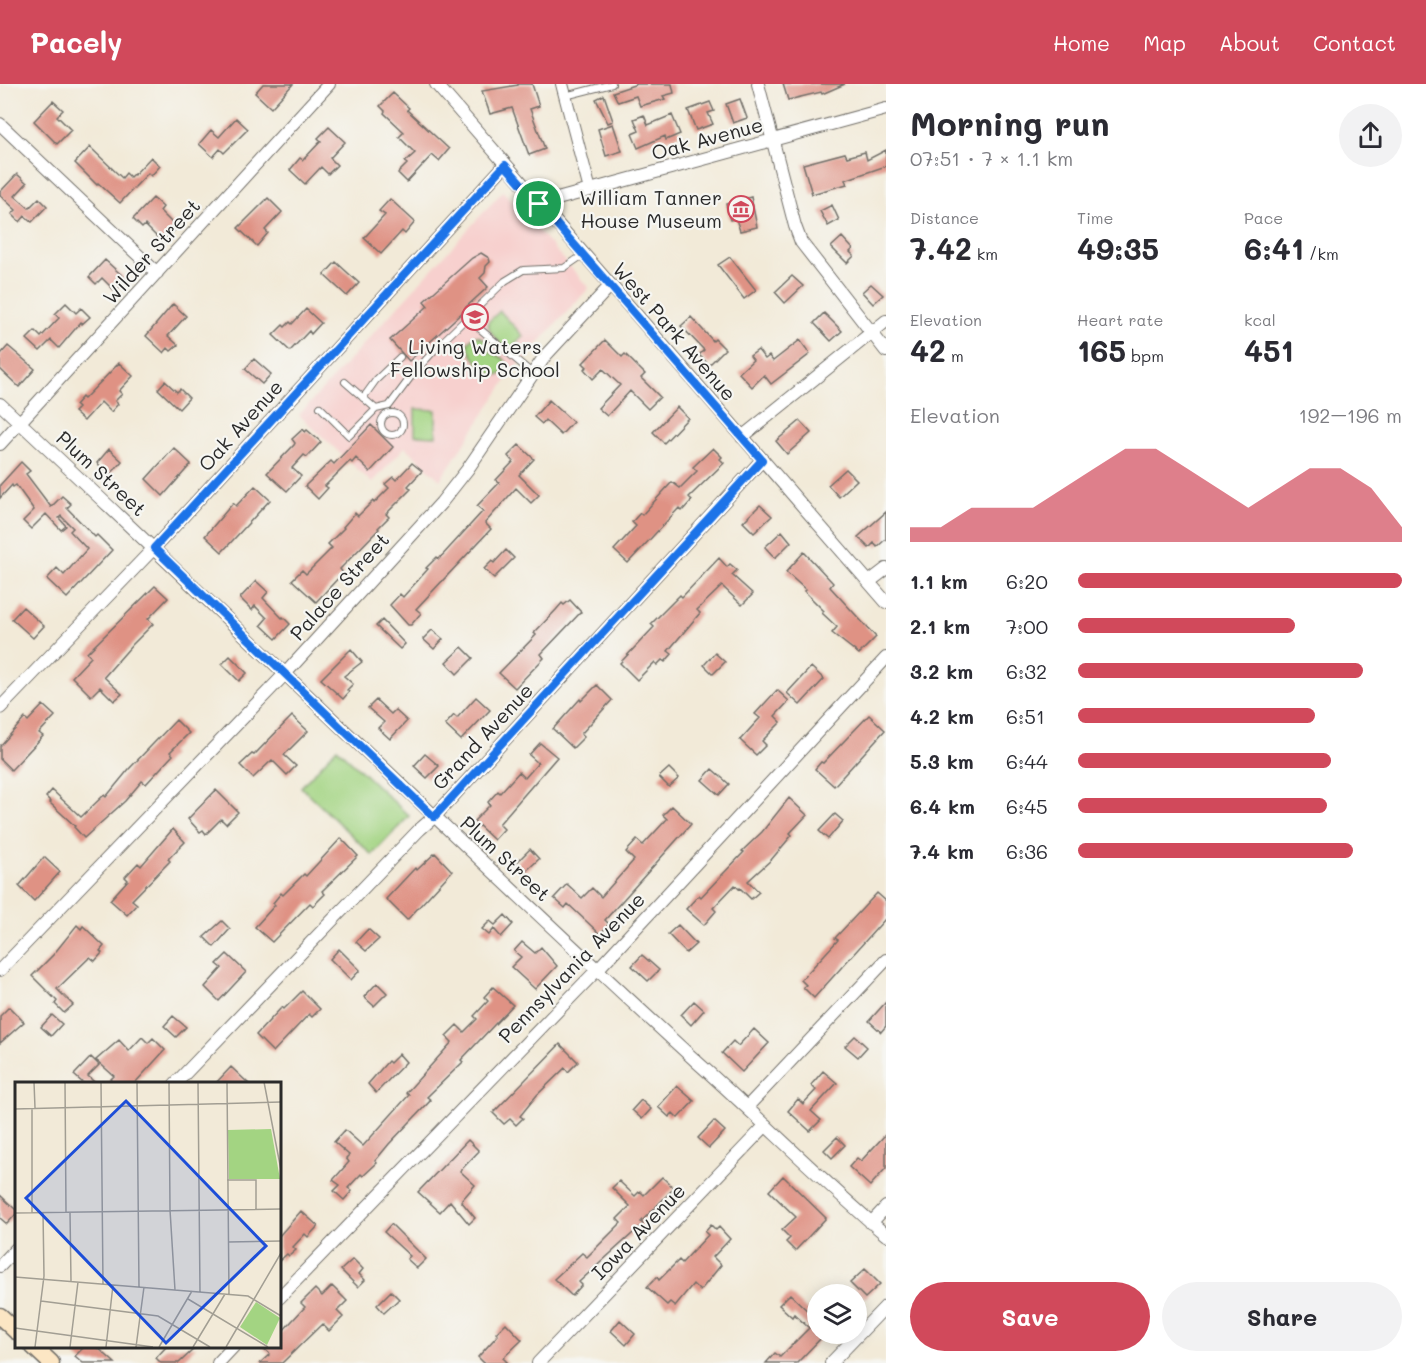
<!DOCTYPE html>
<html lang="en">
<head>
<meta charset="utf-8">
<style>
	:root { --surface:#fff; --page:#f2f2f3; --text:#2b2b33; --muted:#7c7c81; --accent:#d1495b }
	body { margin:0; font-family:Mali,sans-serif; background:var(--page); color:var(--text); height:100vh; display:flex; flex-direction:column; font-size:22px; white-space:nowrap }
	* { box-sizing:border-box; margin:0 }
	p { font-size:20px; color:var(--muted) }
	.icon { flex:none; width:33px; height:33px; fill:none; stroke:currentColor; stroke-width:2; stroke-linecap:round; stroke-linejoin:round }
	.map { position:relative; flex:1; overflow:hidden }
	.sheet { display:flex; flex-direction:column; background:var(--surface); width:540px }
	.sheet>* { flex:none }
	.tools { position:absolute; left:807px; top:1200px; display:grid; gap:12px }
	.tools a { display:grid; place-items:center; width:60px; height:60px; border-radius:50%; background:var(--surface); box-shadow:0 3px 15px #0003; font-size:30px }
	.pin { position:absolute; display:grid; place-items:center; width:51px; height:51px; color:#fff; margin:-26px; border:3px solid #fff; border-radius:50%; box-shadow:0 2px 6px #0007 }
	.round { display:grid; place-items:center; flex:none; width:63px; height:63px; border-radius:32px; background:var(--page) }
	.head { display:flex; align-items:center; justify-content:space-between; height:102px; padding:0 24px }
	h1 { font-size:33px; font-weight:700; line-height:45px }
	.figures { display:grid; grid-template-columns:repeat(3,1fr); gap:9px; height:102px; padding:6px 24px }
	.figures div { display:grid; align-content:center }
	.figures b { font-size:30px; font-weight:700 }
	.figures small { font-size:16px; font-weight:400 }
	.figures p { font-size:16px }
	.chart { height:168px; padding:12px 24px }
	.chart p { display:flex; justify-content:space-between }
	.chart svg { width:100%; height:108px; margin-top:6px; fill:var(--accent); opacity:.7 }
	.button { display:flex; gap:12px; margin-top:auto; padding:12px 24px }
	.button a { flex:1; height:69px; border-radius:36px; background:var(--accent); color:#fff; font-size:24px; font-weight:700; line-height:69px; text-align:center }
	.button a+a { background:var(--page); color:var(--text) }
	ul { padding:0 24px; list-style:none; font-size:20px }
	li { display:grid; grid-template-columns:96px 72px 1fr; align-items:center; height:45px }
	li i { height:15px; border-radius:8px; background:var(--accent) }
	header { display:flex; align-items:center; gap:36px; box-sizing:border-box; height:84px; padding:0 30px; background:var(--accent); color:#fff }
	header strong { font-size:28px }
	nav { display:flex; gap:33px; margin-inline-start:auto; font-size:21px }
	main { display:flex; flex:1; min-height:0 }
	.map>svg:first-child { display:block }
	.built { fill:#f7d0ce }
	.green { fill:#a3d482; stroke:#678056; stroke-width:1.5 }
	.building { fill:#df9284 }
	.lines { fill:none; stroke-linecap:round; stroke-linejoin:round }
	.lane-casing { stroke:#716e68; stroke-width:8 }
	.street-casing { stroke:#716e68; stroke-width:14 }
	.secondary-casing { stroke:#716e68; stroke-width:19 }
	.lane { stroke:#fff; stroke-width:6 }
	.street { stroke:#fff; stroke-width:12 }
	.secondary { stroke:#fce6c4; stroke-width:16 }
	.route-casing { stroke:#fff; stroke-width:12 }
	.route { stroke:#1a73e8; stroke-width:8 }
	.labels { text-anchor:middle; dominant-baseline:central; stroke-width:4.5; stroke-linejoin:round; paint-order:stroke }
	.street-label { font-size:20px; fill:#2b2b2b; stroke:#f6f6f2 }
	.poi-label { font-size:20px; fill:#2b2b2b; stroke:#f6f6f2; text-anchor:end }
	.inset-road { fill:none; stroke:#a29e93; stroke-width:1.5 }
	.view { fill:#1d4ed8; fill-opacity:0.15; stroke:#1d4ed8; stroke-width:3 }
	.inset-edge { fill:none; stroke:#2b2b2b; stroke-width:3 }
</style>
</head>
<body>
<header>
<strong>Pacely</strong>
<nav><a>Home</a><a>Map</a><a>About</a><a>Contact</a></nav>
</header>
<main>
<div class="map">
<svg width="886" height="1279" viewBox="0 0 886 1279">
	<rect width="100%" height="100%" fill="#f6f6f2"/>
	<filter id="ink" filterUnits="userSpaceOnUse"><feTurbulence type="fractalNoise" baseFrequency=".0167" numOctaves="2"/><feDisplacementMap in="SourceGraphic" scale="12" xChannelSelector="R" yChannelSelector="G"/><feConvolveMatrix kernelMatrix="1 2 1 2 8 2 1 2 1" color-interpolation-filters="sRGB"/></filter>
	<filter id="wash" filterUnits="userSpaceOnUse"><feTurbulence type="fractalNoise" baseFrequency=".008" numOctaves="4" result="noise"/><feDisplacementMap in="SourceGraphic" scale="24" xChannelSelector="R" yChannelSelector="G"/><feGaussianBlur stdDeviation="1.35" result="paint"/><feColorMatrix in="noise" values="0 0 0 0 0 0 0 0 0 0 0 0 0 0 0 0 0 1.4 0 .05"/><feComposite in="paint" operator="in"/></filter>
	<g filter="url(#wash)">
		<rect width="100%" height="100%" fill="#f2ead8"/>
		<path class="built" d="M503 107 589 204 512 288 440 396 405 363 372 399 299 331Z"/>
		<path class="green" d="M500 227 523 252 512 263 506 265C499 257 488 249 488 238Z
			M474 252C486 251 486 260 490 268 498 271 507 275 509 284 497 304 467 274 468 258Z
			M415 325 436 326V352L415 351Z
			M337 664 409 732 372 771 301 703Z"/>
		<g id="blocks">
			<path class="building" d="M263 0H293L271 24 255 9Z
				M518 0H532L539 22 530 25 545 65 529 71 512 24 490 30 482 7 518 1Z
				M637 0H672L674 9 663 12 665 15 640 22 636 12 618 18 613 8Z
				M783 0H845L822 10 821 8 788 16Z
				M393 9 409 24 407 26 449 65 439 77 432 71 407 98 398 89 407 80 405 78 415 69 399 53 404 48 384 29 385 27 380 22Z
				M604 11 613 37 608 39 596 15Z
				M740 15 747 34 733 39 726 20Z
				M53 17 63 26 57 32 71 46 57 60 34 37Z
				M710 18 714 27 708 29 713 40 696 46 688 26Z
				M644 31 648 41 672 31 680 50 666 56 665 52 638 64 632 50 639 47 634 35Z
				M236 34 248 45 224 69 220 65 213 73 199 60 211 46 219 53Z
				M613 40 622 67 606 72 598 45Z
				M329 43 345 58 330 74 337 81 328 90 321 83 305 100 290 86 300 74 303 76 321 57 318 54Z
				M90 63 122 94 126 89 130 93 133 90 134 91 151 73 160 82 151 92 148 89 120 119 98 99 97 101 75 79Z
				M886 66V82L845 96 847 100 812 110 803 80 845 69 847 73 865 68 867 76Z
				M17 90 27 99 15 112 29 124 39 114 47 122 32 138 25 132 20 138 12 130 16 126 0 111V108Z
				M751 113 757 143 740 147 736 135 730 136 726 120Z
				M153 114 163 123 160 127 177 144 162 158 145 141 142 144 133 135Z
				M268 114 282 128 265 146 268 149 257 162 238 144Z
				M390 115 415 138 405 150 402 147 381 170 364 154 385 131 379 127Z
				M832 121 839 136 828 142 820 127Z
				M842 153 853 165 850 168 854 172 847 179 831 163Z
				M481 169 489 174 490 178 486 182 485 189 480 194 488 203 465 224 466 225 409 277 390 256 428 222 424 217 472 174Z
				M730 173 756 206 744 215 718 181Z
				M105 176 127 196 115 207 102 194 96 200 89 193Z
				M336 178 359 199 347 212 324 191Z
				M792 192 803 202 785 219 775 208Z
				M871 200 883 211 873 220 862 208Z
				M66 219 76 229 81 224 90 233 82 240 81 238 59 264 51 256 40 267 27 255 35 247 41 253 59 234 55 230Z
				M173 220 186 232 168 252 178 261 171 267 168 264 164 269 146 252Z
				M306 225 321 239 311 250 309 247 290 267 273 251 283 241 285 243 290 238 292 240Z
				M824 229 842 247 831 257 814 239Z
				M691 233 713 257 715 255 725 265 709 281 699 271 704 266 681 242Z
				M605 256 622 273 625 270 645 290 641 294 660 313 648 325 630 307 607 332 598 324 620 301 603 285 593 295 584 285 587 283 583 279Z
				M800 256 810 270 771 300 764 291 752 303 739 289 753 276 750 272 758 266 765 275 769 272 773 277Z
				M8 262 35 285 19 303 0 285V271Z
				M254 275 271 290 262 300 245 285Z
				M119 279 133 292 119 307 122 310 115 317 118 320 111 328 101 318 84 337 74 328 78 324 75 321 82 313 84 315Z
				M165 297 177 308 180 305 189 314 179 325 158 305Z
				M549 316 573 338 561 351 545 336 542 340 534 333Z
				M677 323 688 334 664 359 653 348Z
				M800 337 811 349 787 370 776 357Z
				M371 341 393 363 370 388 356 374 352 379 350 377 325 402 328 404 318 415 305 402 331 377 334 380Z
				M303 345 305 348 307 346 321 358 307 373 304 371 292 384 301 392 287 407 267 389 294 361 295 359 292 355Z
				M519 361 534 375 519 391 539 411 531 419 516 404 485 439 491 445 416 525 421 529 411 541H408L390 521 400 510 403 513 428 485 426 484 437 473 439 475 483 427 477 422 499 399 496 396 513 378 508 372Z
				M174 364 191 380 163 412 146 395Z
				M713 364 722 373 720 375 724 379 689 413 692 416 682 427 679 424 628 479 614 466 636 442 632 438 640 429 642 431 672 398 680 404 697 387 693 383Z
				M109 365 122 377 110 391 97 379Z
				M21 378 30 387 26 390 51 423 62 412 71 420 67 424 95 453 97 451 112 466 67 514 47 495 57 484 64 491 87 465 70 447 73 444 61 432 59 434 66 442 61 446 46 430 31 445 23 437 34 426 16 401 13 403 12 401 0 414V401Z
				M412 379 422 387 408 402 411 405 386 430 389 433 378 444 379 445 340 485 343 489 316 518 292 496 302 486 306 490 332 464 328 460 344 444 343 443 355 429 358 432 373 417 374 419 389 404 385 400 393 393 396 396Z
				M846 385 857 396 839 413 828 401Z
				M255 402 270 416 222 468 205 452 233 419 236 422Z
				M760 421 772 432 754 449 743 438Z
				M886 428V455L877 463 874 459 869 464 858 453Z
				M782 447 791 458 775 474 765 463Z
				M506 466 514 474 494 494 484 485 492 477 494 479Z
				M804 468 833 499 830 503 876 553 859 570 832 549 837 543 822 529 824 527 804 507 806 506 786 488Z
				M719 474 727 483 730 480 737 486 732 491 753 510 742 521 722 502 697 526 700 529 668 567 672 570 665 578 662 576 657 581 655 578 637 596 620 579 654 543 651 540 680 511 682 513Z
				M256 497 268 508 263 514 282 534 283 533 290 540 276 555 261 541 267 534 255 522 252 526 240 514Z
				M155 502 168 514 148 535 153 540 132 561 104 593 122 610 114 617 100 603 91 612 72 593 91 573 87 569Z
				M570 516 581 528 541 570 544 574 515 604 499 589 536 551 534 549 556 526 562 519 564 521Z
				M23 523 44 542 33 554 12 535Z
				M382 536 405 560 400 565 376 542Z
				M432 546 443 555 434 565 423 555Z
				M462 563 473 574 457 590 446 578Z
				M351 565 362 578 344 592 353 600 347 606 349 608 343 615 321 595Z
				M715 569 725 578 713 590 704 581Z
				M230 572 247 589 239 597 222 580Z
				M811 583 824 595 800 621 787 609Z
				M597 601 612 616 581 650 584 653 573 664 553 645 580 615 581 617Z
				M777 606 789 617 775 632 781 638 762 657 766 661 756 671 740 656 760 634 755 630Z
				M476 613 490 626 461 656 445 641 454 631 457 634Z
				M376 616 391 630 395 626 407 637 390 655 378 644 384 638 368 624Z
				M43 621 55 632 39 649 43 652 11 686 0 675V662L25 634 28 637Z
				M869 631 885 646 834 702 815 685 821 678 823 679Z
				M292 632 308 647 284 671 296 682 287 691 272 676 253 694 240 681 252 670 254 671Z
				M176 636 189 649 170 668 173 671 146 700 142 697 125 717 84 754 74 743 75 742 50 719 51 718 46 713 52 706 81 733 104 711 106 713 129 685Z
				M540 659 557 673 499 740 504 745 494 756 474 737 490 721 488 718 498 707 500 709 519 688 525 694 538 679 529 671Z
				M425 670 439 682 427 694 414 682Z
				M669 684 679 694 669 703 659 693Z
				M712 685 729 700 719 711 702 696Z
				M216 706 238 728 226 740 221 735 206 750 203 746 200 748 188 735Z
				M789 714 807 731 790 749 792 751 771 776 748 797 759 808 751 815 740 804 739 805 735 801 713 824 716 827 704 841 686 825 699 811 701 813 744 768 742 767 762 748Z
				M672 722 691 740 605 836 609 840 600 850 568 820 565 824 554 814 567 800 582 814 592 804 601 813 634 776 626 768 637 756 643 761 667 735 663 731Z
				M835 730 843 737 828 755 819 747Z
				M173 745 185 758 168 775 170 777 132 816 137 820 127 831 110 816 128 796 125 793 138 779 141 782Z
				M341 754 358 772 322 807 325 810 313 822 310 819 272 858 255 843 275 821 273 819 281 809 283 811 304 790 306 792Z
				M530 765 539 775 525 788 516 779Z
				M435 769 452 787 407 836 386 815 415 784 417 786Z
				M44 773 60 788 34 817 19 802Z
				M877 809 886 817V834L814 914 803 903 806 901 801 896 838 856 835 854Z
				M505 831 513 840 501 853 494 845 489 851 482 845 490 837 495 841Z
				M222 837 230 845 214 863 204 853Z
				M77 841 81 845 83 842 104 862 100 867 102 869 95 877 90 873 57 905 73 921 64 929 55 920 57 917 32 892 53 871Z
				M678 841 696 860 686 869 668 850Z
				M368 845 379 855 366 867 356 858Z
				M522 858 535 869 541 863 557 882 535 905 511 883 521 873 514 867Z
				M339 865 360 886 351 896 330 875Z
				M227 870 246 888 219 917 205 903 222 884 217 880Z
				M642 871 659 886 648 897 632 882Z
				M377 899 387 909 374 922 364 913Z
				M493 903 513 921 461 976 463 978 427 1013 431 1016 389 1060 375 1077 377 1079 363 1092 361 1090 348 1104 352 1107 344 1116 334 1107 340 1101 333 1096 349 1078 346 1074 349 1071 334 1058 345 1046 363 1062 409 1011 406 1009 452 958 446 952 457 941 464 948 477 935 474 932 488 917 484 913Z
				M302 907 320 925 312 933 309 930 273 968 256 951 282 923 284 925Z
				M694 917 704 926 691 941 681 931Z
				M886 918V942L881 948 869 937Z
				M9 923 24 938 0 959V932Z
				M52 931 62 940 51 952 41 943Z
				M173 932 186 943 176 953 164 942Z
				M754 945 769 959 742 988 722 969 733 957 738 962Z
				M855 952 867 963 858 973 845 962Z
				M142 953 148 959 153 954 165 966 134 1000H106L114 992 96 976 119 956 129 967Z
				M560 960 578 978 568 988 565 984 537 1011 520 1032 523 1034 516 1041 510 1035 504 1040 493 1029Z
				M399 970 406 978 376 1009 368 1000 388 977 390 979Z
				M91 973 99 981 88 992 96 1000H84L74 991Z
				M231 983 249 1000H215Z
				M823 987 837 999 811 1027 821 1036 810 1047 788 1027 798 1015 803 1020 816 1006 811 1001Z
				M677 1002 694 1017 678 1034 673 1029 669 1033 658 1023Z
				M641 1016 651 1025 642 1035 632 1026Z
				M714 1037 725 1047 709 1064 698 1054Z
				M886 1050V1084L870 1102 849 1083 857 1074 861 1077Z
				M837 1053 845 1061 832 1074 824 1066Z
				M468 1056 479 1067 460 1087 475 1101 461 1117 475 1134 469 1140 450 1117 440 1128 418 1108Z
				M783 1092 826 1134 795 1167 786 1158 790 1154 782 1146 796 1133 769 1107Z
				M662 1093 674 1104 641 1138 643 1140 579 1198 582 1201 572 1212 554 1195 582 1169 587 1173 621 1139 617 1135 630 1122 612 1104 619 1097 635 1112 640 1107 644 1111Z
				M0 1111 16 1126V1130L7 1140 0 1134Z
				M301 1127 318 1142 308 1153 305 1150 293 1163 296 1166 289 1172 287 1170 279 1177V1152Z
				M391 1140 426 1175 417 1184 407 1175 410 1172 384 1148Z
				M711 1141 716 1146 719 1143 730 1155 713 1173 721 1181 700 1207 693 1200 675 1222 670 1218 667 1221 647 1203 657 1193 659 1196 679 1176 682 1179 708 1151 705 1148Z
				M353 1175 363 1185 359 1190 365 1196 358 1203 341 1186Z
				M865 1185 880 1200 865 1214 850 1199Z
				M332 1202 347 1217 337 1227 343 1233 329 1247 322 1240 282 1279H260L270 1270 262 1263H279V1251L305 1223 301 1219 315 1205 322 1212Z
				M391 1207 399 1215 384 1229 377 1221Z
				M790 1210 813 1232 818 1226V1250H825L797 1279H766L775 1269 780 1273 809 1244 794 1230 792 1233 779 1221Z
				M620 1236 635 1250 626 1261 611 1247Z
				M506 1239 522 1256 503 1274 508 1279H484L478 1273 498 1251 496 1249Z
				M84 1263H97L115 1279H83L75 1272Z
				M166 1263H196L179 1279H161L156 1274Z"/>
		</g>
	</g>
	<g filter="url(#ink)">
		<use href="#blocks" fill-opacity="0" stroke="#716e68" stroke-width="1.5"/>
		<g class="lines">
			<defs>
				<path id="lane" d="M565 12 612 0
					M467 234 532 289
					M345 298 376 325 389 322 413 290 440 260 505 197 523 186 564 184 583 171
					M363 314 376 296 400 273
					M320 323 349 352 376 325
					M381 340a11 11 0 1 1 22 0a11 11 0 1 1-22 0Z"/>
				<path id="street" d="M436 0 886 518
					M562 0 590 106
					M758 0 795 142 801 158 886 267
					M0 40 157 189
					M539 120 886 25
					M0 320C234 538 461 762 697 978 761 1035 821 1096 886 1151
					M742 353 886 237
					M0 360 329 0
					M869 498 886 485
					M0 624 154 464 505 81
					M0 886 284 591 441 419 467 386 545 272 610 202
					M175 1000 419 746 434 733 762 376
					M747 1023 886 876
					M871 1139 886 1123
					M0 1182 16 1165
					M279 1214 597 886 886 574
					M218 1279 234 1262
					M538 1279 766 1041
					M831 1279 886 1222"/>
				<path id="secondary" d="M0 1232 16 1247
					M33 1262 51 1279"/>
			</defs>
			<use href="#lane" class="lane-casing"/>
			<use href="#street" class="street-casing"/>
			<use href="#secondary" class="secondary-casing"/>
			<use href="#lane" class="lane"/>
			<use href="#street" class="street"/>
			<use href="#secondary" class="secondary"/>
		</g>
	</g>
	<g class="lines" filter="url(#ink)">
		<defs>
			<path id="route" d="M505 81 762 376 434 733 154 464Z"/>
		</defs>
		<use href="#route" class="route-casing"/>
		<use href="#route" class="route"/>
	</g>
	<defs>
		<symbol id="museum-ring" viewBox="-11 -11 22 22"><circle r="9.5" fill="#f6f6f2" stroke="#d1495b" stroke-width="1.5"/><path d="M0-6L6-3V-2H-6V-3ZM-5-1h2V3h-2ZM-1-1h2V3h-2ZM3-1h2V3H3ZM-6 4H6V6H-6Z" fill="#d1495b"/></symbol>
		<symbol id="school-ring" viewBox="-11 -11 22 22"><circle r="9.5" fill="#f6f6f2" stroke="#d1495b" stroke-width="1.5"/><path d="M0-5L7-2L0 1L-7-2ZM-4 1L0 2.5L4 1V4Q0 6-4 4Z" fill="#d1495b"/></symbol>
	</defs>
	<g fill-rule="evenodd">
		<use href="#museum-ring" x="726" y="110" width="30" height="30"/>
		<use href="#school-ring" x="460" y="218" width="30" height="30"/>
	</g>
	<g class="labels">
		<g class="street-label">
			<text transform="translate(707 54) rotate(-15)">Oak Avenue</text>
			<text transform="translate(151 167) rotate(-48)">Wilder Street</text>
			<text transform="translate(675 247) rotate(49)">West Park Avenue</text>
			<text transform="translate(240 341) rotate(-48)">Oak Avenue</text>
			<text transform="translate(102 389) rotate(43)">Plum Street</text>
			<text transform="translate(339 502) rotate(-48)">Palace Street</text>
			<text transform="translate(482 652) rotate(-47)">Grand Avenue</text>
			<text transform="translate(506 774) rotate(43)">Plum Street</text>
			<text transform="translate(571 883) rotate(-46)">Pennsylvania Avenue</text>
			<text transform="translate(638 1147) rotate(-46)">Iowa Avenue</text>
		</g>
		<g class="poi-label">
			<text x="722" y="113">William Tanner<tspan x="722" dy="23">House Museum</tspan></text>
			<text x="475" y="262" text-anchor="middle">Living Waters<tspan x="475" dy="23">Fellowship School</tspan></text>
		</g>
	</g>
	<g transform="translate(15 998)">
		<rect width="266" height="266" fill="#f2ead8"/>
		<path d="M256 47 265 97H214L213 48ZM241 220 265 236 252 263 225 245Z" fill="#a3d482"/>
		<path class="inset-road" d="M19 0 20 26M50 0 51 130M86 0 88 202M122 0 124 205M154 0 155 128 160 208M183 0 185 210M212 0 214 213M249 0 266 88M0 27 266 20M17 27V131M212 98H241V127M55 130 56 199M0 131 266 127M213 160 266 159M0 195 233 214 266 234M173 217 253 265M26 219 143 234 195 265M0 246 138 265M20 265 29 194 28 130M55 265 63 200M91 265 98 203M121 265 129 205M144 265 177 209M178 265 210 212M211 265 266 171"/>
		<path class="view" d="M111 19 251 164 151 261 11 116Z"/>
		<rect width="266" height="266" class="inset-edge"/>
	</g>
</svg>
<div class="tools">
<a><svg class="icon" aria-label="layers" viewBox="0 0 24 24"><path d="M12 4l9 5-9 5-9-5zM3 14l9 5 9-5"/></svg></a>
</div>
<div class="pin" style="left:539px;top:120px;background:#1e9e55"><svg class="icon" aria-label="arrive" viewBox="0 0 24 24"><path d="M6 21V4h12l-3 4 3 4H6"/></svg></div>
</div>
<section class="sheet">
<div class="head"><div><h1>Morning run</h1><p>07:51 · 7 × 1.1 km</p></div><a class="round"><svg class="icon" aria-label="share" viewBox="0 0 24 24"><path d="M12 15V3M7 8l5-5 5 5M5 13v7h14v-7"/></svg></a></div>
<div class="figures">
<div><p>Distance</p><b>7.42<small> km</small></b></div>
<div><p>Time</p><b>49:35</b></div>
<div><p>Pace</p><b>6:41<small> /km</small></b></div>
</div>
<div class="figures">
<div><p>Elevation</p><b>42<small> m</small></b></div>
<div><p>Heart rate</p><b>165<small> bpm</small></b></div>
<div><p>kcal</p><b>451</b></div>
</div>
<div class="chart"><p><span>Elevation</span>192–196 m</p>
<svg viewBox="0 0 160 44" preserveAspectRatio="none"><path d="M0 44V38L10 38L20 30L30 30L40 30L50 22L60 14L70 6L80 6L90 14L100 22L110 30L120 22L130 14L140 14L150 22L160 38V44z"/></svg>
</div>
<ul>
<li><b>1.1 km</b>6:20<i style="width:100%"></i></li>
<li><b>2.1 km</b>7:00<i style="width:67%"></i></li>
<li><b>3.2 km</b>6:32<i style="width:88%"></i></li>
<li><b>4.2 km</b>6:51<i style="width:73%"></i></li>
<li><b>5.3 km</b>6:44<i style="width:78%"></i></li>
<li><b>6.4 km</b>6:45<i style="width:77%"></i></li>
<li><b>7.4 km</b>6:36<i style="width:85%"></i></li>
</ul>
<div class="button"><a>Save</a><a>Share</a></div>
</section>
</main>
</body>
</html>
